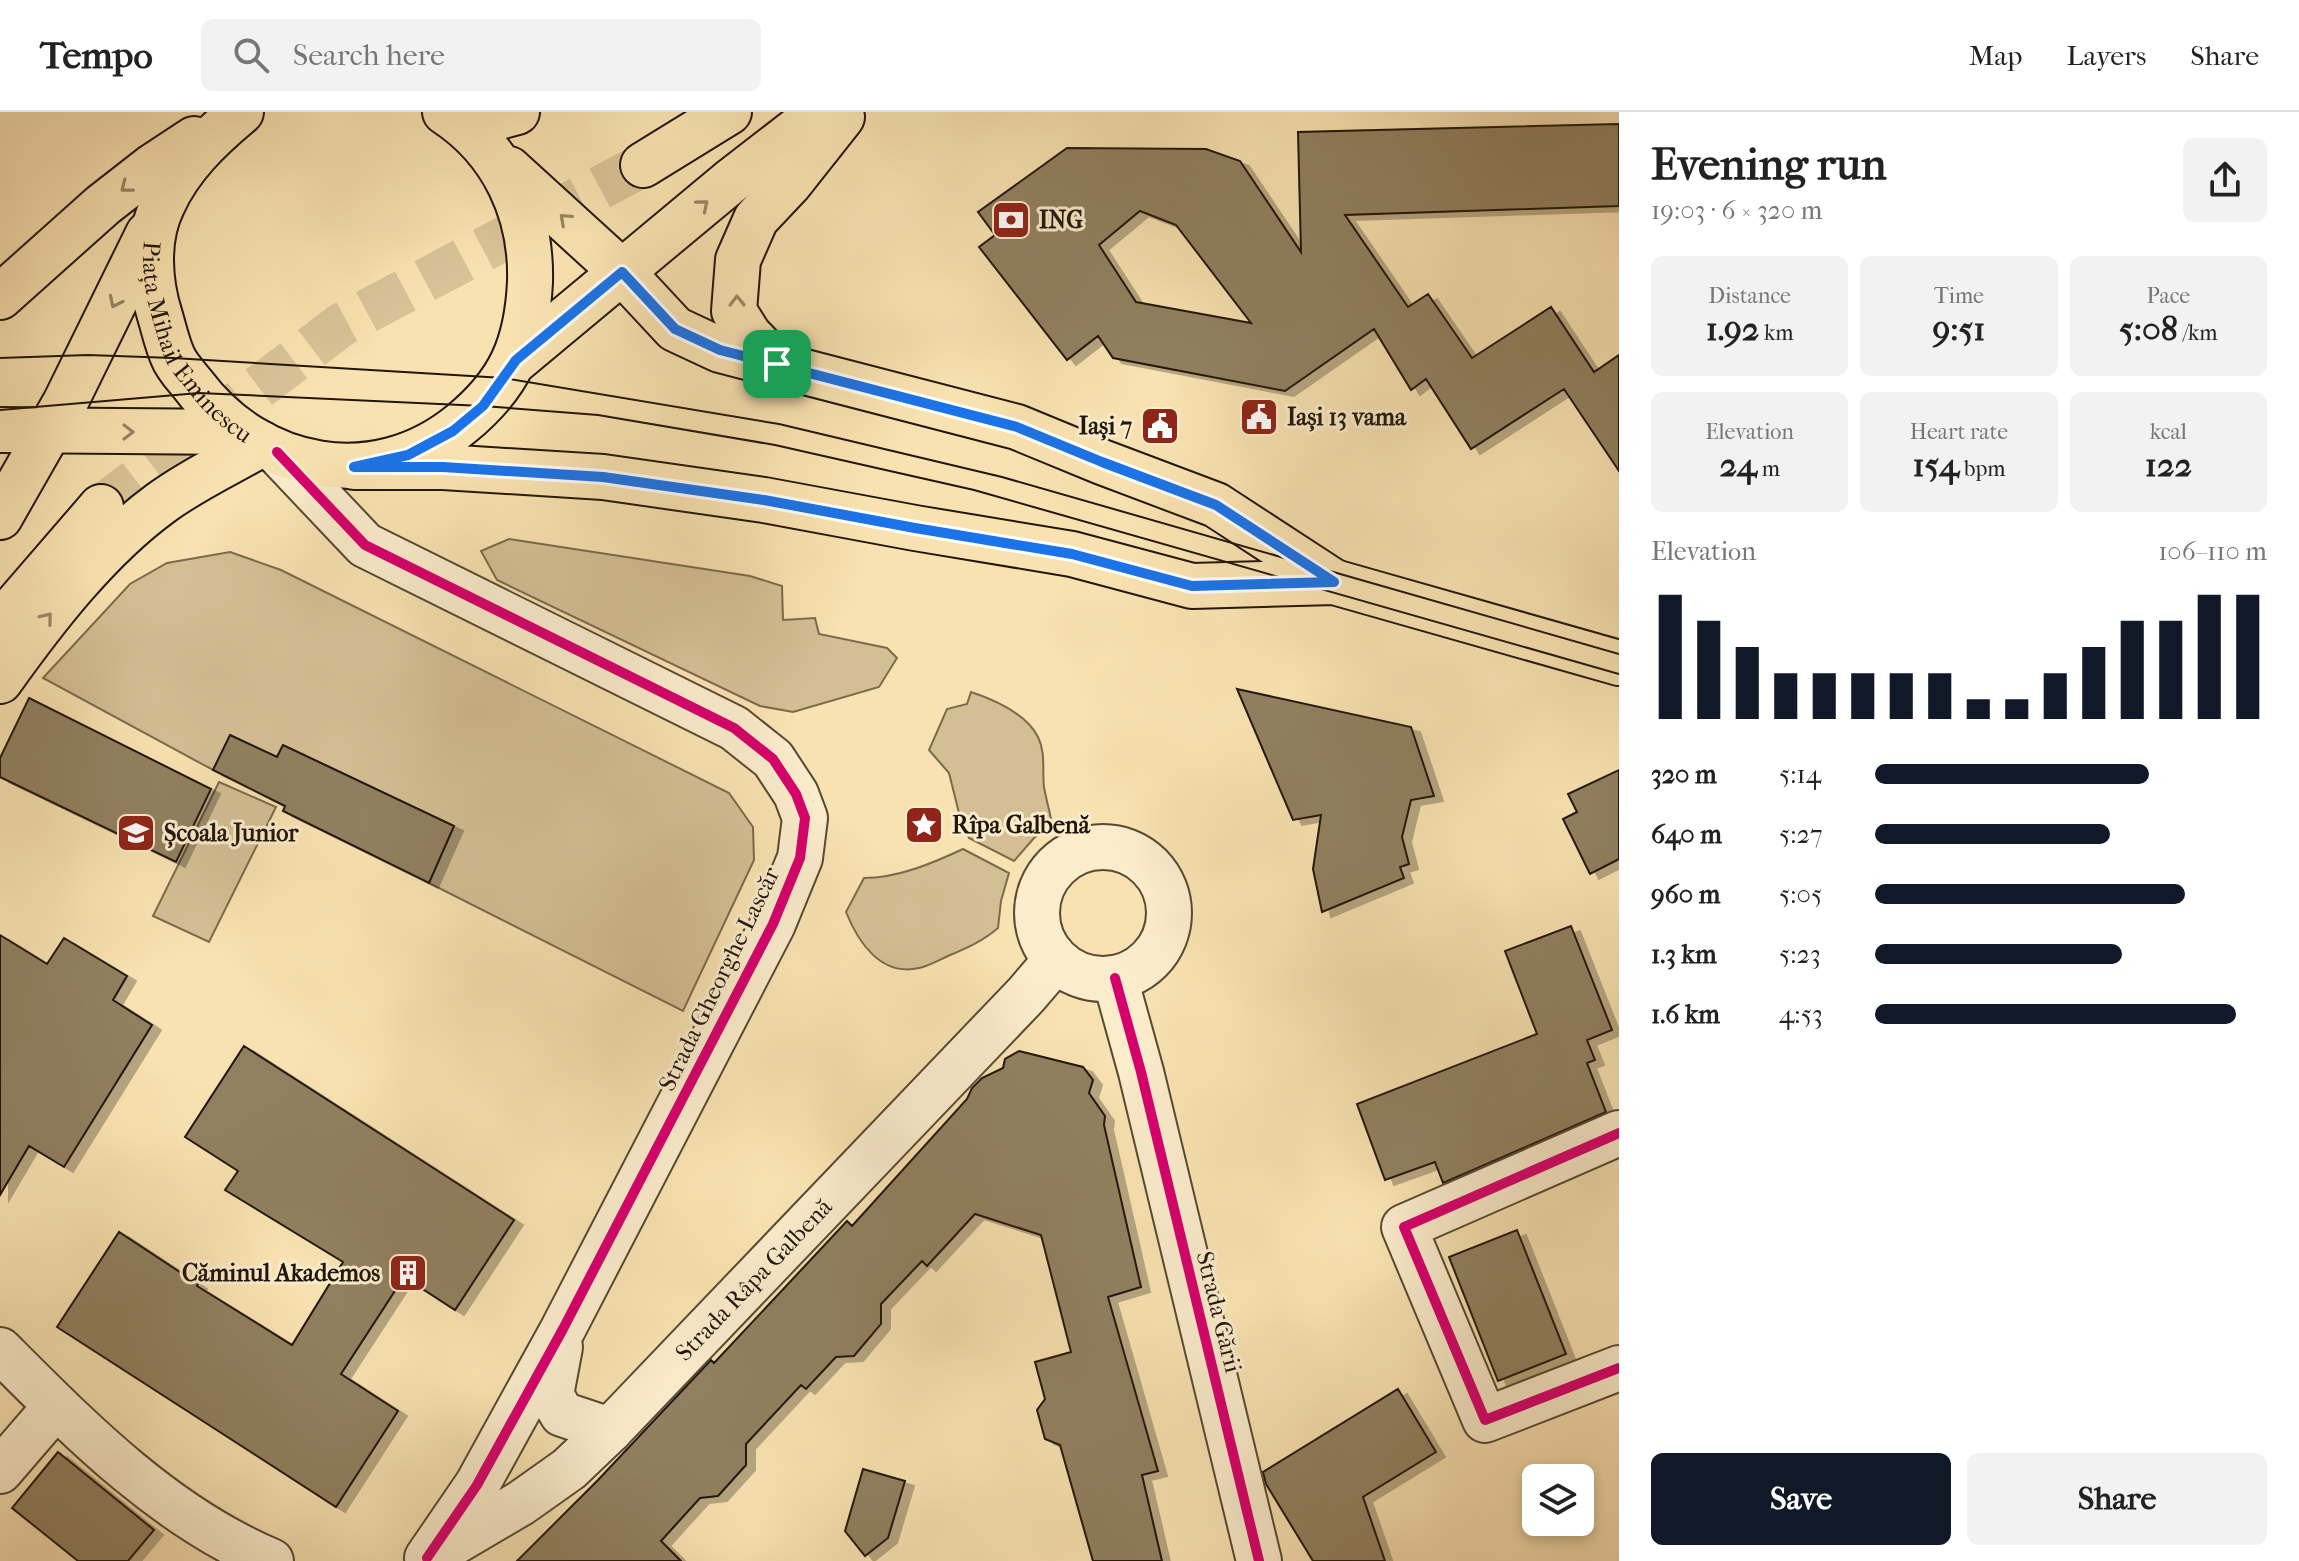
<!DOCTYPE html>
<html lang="en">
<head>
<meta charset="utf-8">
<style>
	:root { --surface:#fff; --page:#f2f2f2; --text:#222; --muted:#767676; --line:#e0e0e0; --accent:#111827 }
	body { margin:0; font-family:"IM FELL French Canon",serif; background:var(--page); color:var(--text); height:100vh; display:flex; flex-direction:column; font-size:30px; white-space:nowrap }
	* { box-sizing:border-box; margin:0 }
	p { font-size:26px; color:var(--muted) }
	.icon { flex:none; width:44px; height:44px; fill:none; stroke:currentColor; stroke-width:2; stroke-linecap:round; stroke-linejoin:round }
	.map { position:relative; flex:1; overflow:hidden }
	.panel { display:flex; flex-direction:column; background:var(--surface); width:680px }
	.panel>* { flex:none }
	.controls { position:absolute; left:1522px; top:1352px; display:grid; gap:16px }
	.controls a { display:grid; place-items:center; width:72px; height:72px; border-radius:12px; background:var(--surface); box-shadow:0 4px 12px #0003; font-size:40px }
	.pin { position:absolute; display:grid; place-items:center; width:68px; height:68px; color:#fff; margin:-34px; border-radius:16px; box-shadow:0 4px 12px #0006 }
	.round { display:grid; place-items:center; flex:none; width:84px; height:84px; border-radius:12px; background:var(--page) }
	.overview { display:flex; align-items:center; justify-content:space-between; height:136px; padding:0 32px }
	h1 { font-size:44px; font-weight:800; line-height:60px }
	.figures { display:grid; grid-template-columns:repeat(3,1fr); gap:12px; height:136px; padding:8px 32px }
	.figures div { display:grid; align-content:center; border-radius:12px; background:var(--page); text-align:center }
	.figures b { font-size:34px; font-weight:800 }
	.figures small { font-size:22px; font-weight:400 }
	.figures p { font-size:22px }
	.chart { height:224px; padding:16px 32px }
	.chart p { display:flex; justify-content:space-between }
	.chart svg { width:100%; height:144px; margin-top:8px; stroke:var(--accent); stroke-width:6 }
	.button { display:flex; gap:16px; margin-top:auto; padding:16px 32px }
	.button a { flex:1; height:92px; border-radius:12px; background:var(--accent); color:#fff; font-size:32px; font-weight:800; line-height:92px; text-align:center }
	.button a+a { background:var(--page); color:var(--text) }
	ul { padding:0 32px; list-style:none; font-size:26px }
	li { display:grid; grid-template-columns:128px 96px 1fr; align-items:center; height:60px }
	li i { height:20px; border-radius:10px; background:var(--accent) }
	header { display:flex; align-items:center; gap:48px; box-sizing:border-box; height:112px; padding:0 40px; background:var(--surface); border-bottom:2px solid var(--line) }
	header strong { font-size:38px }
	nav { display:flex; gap:44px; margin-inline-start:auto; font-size:28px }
	.search { width:560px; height:72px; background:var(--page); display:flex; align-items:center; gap:20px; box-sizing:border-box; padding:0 28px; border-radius:12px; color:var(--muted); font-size:30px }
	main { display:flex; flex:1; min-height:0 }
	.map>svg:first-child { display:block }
	.green { fill:#d4bf94; stroke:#7a6a4e; stroke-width:2 }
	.building { fill:#918060; stroke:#211609; stroke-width:2; fill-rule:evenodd; filter:url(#shadow) }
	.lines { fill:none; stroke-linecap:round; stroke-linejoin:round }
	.major-tunnel { stroke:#d9c398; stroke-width:44; stroke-dasharray:44 22; stroke-linecap:butt }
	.minor-casing { stroke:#574933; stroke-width:48 }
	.major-casing { stroke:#211609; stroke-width:48 }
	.minor { stroke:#fbeccc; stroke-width:44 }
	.major { stroke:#f9e2b1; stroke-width:44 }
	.tram { stroke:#211609; stroke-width:2 }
	.cycleway-casing { stroke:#fbeccc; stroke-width:15 }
	.cycleway { stroke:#d6006c; stroke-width:10 }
	.oneway { stroke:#988665 }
	.route-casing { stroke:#fff; stroke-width:16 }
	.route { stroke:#1a73e8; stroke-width:10 }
	.labels { text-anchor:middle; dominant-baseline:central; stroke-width:6; stroke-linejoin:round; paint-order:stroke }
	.poi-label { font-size:24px; font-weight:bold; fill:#211609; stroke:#fbeccc; text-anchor:start }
	.street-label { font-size:24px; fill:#211609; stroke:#fbeccc }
</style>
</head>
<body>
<header>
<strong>Tempo</strong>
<div class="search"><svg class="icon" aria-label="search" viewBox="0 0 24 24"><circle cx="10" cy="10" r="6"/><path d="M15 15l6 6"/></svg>Search here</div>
<nav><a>Map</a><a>Layers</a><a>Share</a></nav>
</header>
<main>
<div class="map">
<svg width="1619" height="1449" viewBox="0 0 1619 1449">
	<defs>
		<filter id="shadow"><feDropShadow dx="9" dy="5" stdDeviation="0" flood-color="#0004"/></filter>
	</defs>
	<rect width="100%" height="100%" fill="#f9e2b1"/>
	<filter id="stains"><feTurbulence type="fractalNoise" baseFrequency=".0025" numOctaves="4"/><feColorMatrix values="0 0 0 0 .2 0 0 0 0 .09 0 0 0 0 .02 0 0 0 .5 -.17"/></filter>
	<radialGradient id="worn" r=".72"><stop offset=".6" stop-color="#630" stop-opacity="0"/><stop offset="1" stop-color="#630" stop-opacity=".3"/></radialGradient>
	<path class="green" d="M509 427 750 464 782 474 783 508 815 506 819 522 887 536 897 546 879 575 793 600 760 594 497 468 481 439Z
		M230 440 281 458 729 681 753 715 754 748 683 899 429 771 454 714 283 633 277 645 230 624 213 658 43 566 130 472 167 451Z
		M971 580C995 588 1026 601 1038 625 1046 641 1042 658 1044 675 1046 687 1050 700 1052 712L1034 726 1014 749 969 726 959 701 949 661 929 638 947 597 967 592Z
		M219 670 276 695 209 830 153 804Z
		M963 737 1009 761 1001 789 998 816C983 829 967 836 948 844 939 848 929 854 919 856 881 865 858 830 846 800L864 766C898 766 933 751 963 737Z"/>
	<path class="building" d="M1619 12V94L1345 103 1408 195 1428 182 1472 246 1551 195 1594 260 1619 243V359L1564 277 1471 337 1426 267 1411 278 1374 217 1285 279 1113 246 1098 224 1067 248 979 135 995 123 978 100 1067 36 1206 37 1240 49 1301 140 1298 20ZM1140 99 1176 113 1251 211 1136 190 1099 133Z
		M1237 577 1411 615 1434 684 1411 688 1402 725 1409 752 1400 755 1404 766 1322 800 1313 757 1321 703 1293 708Z
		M29 586 211 677 176 750 0 665V646Z
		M230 623 277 645 283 633 454 714 429 771 283 699 285 694 213 658Z
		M1619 658V747L1590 762 1563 707 1577 700 1568 682Z
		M1571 814 1612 918 1587 928 1595 948 1587 951 1606 1000 1443 1071 1435 1050 1385 1068 1357 992 1537 922 1505 839Z
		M0 823 47 852 64 826 127 864 113 888 152 913 64 1055 29 1034 0 1083Z
		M244 934 514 1108 455 1198 404 1165 341 1262 398 1299 336 1395 57 1215 119 1120 198 1172 197 1174 292 1233 343 1150 225 1078 238 1059 185 1025Z
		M1019 939 1083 955 1093 968 1089 981 1105 1004 1104 1013 1141 1175 1108 1185 1158 1359 1142 1363 1162 1449H1093L1060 1333 1045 1327 1037 1298 1045 1287 1035 1250 1071 1240 1041 1123 975 1102 927 1154 922 1149 881 1192V1212L854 1244 836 1245 806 1277 801 1273 746 1332V1353L718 1384 700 1386 661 1429 681 1449H517L598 1368 711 1248 714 1251 847 1109 852 1114 967 987 972 976 982 966 1003 956 1005 947Z
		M1517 1118 1566 1242 1498 1269 1449 1145Z
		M1398 1277 1436 1340 1363 1385 1385 1449H1313L1266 1372 1263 1360Z
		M58 1340 154 1418 128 1449H78L12 1396Z
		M863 1357 905 1369 888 1426 865 1444 845 1419Z"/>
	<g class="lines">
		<path class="major-tunnel" d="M101 395 341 213 643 53"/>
		<defs>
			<g id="minor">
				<path d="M277 340 365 433 734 616 773 647 796 682 805 706 800 746 773 812 563 1217 477 1373 427 1446"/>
				<circle cx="1103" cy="801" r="66"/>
				<path d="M1115 866 1141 960 1259 1449"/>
				<path d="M1619 1021 1404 1115 1485 1308 1619 1256"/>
				<path d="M560 1235 551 1283 562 1302 610 1318"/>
				<path d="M0 1238C81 1319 164 1404 271 1449"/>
				<path d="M0 1359 56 1294"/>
				<path id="s1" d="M436 1441 521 1391 569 1357 610 1318 1026 883 1056 848"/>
			</g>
			<g id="major">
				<path id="s2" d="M241 0C210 26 180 54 163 92 146 126 149 169 160 204 164 217 167 232 173 245 177 255 187 265 194 274 259 360 375 382 461 312 510 272 527 233 530 170 532 101 503 38 445 0"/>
				<path d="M466 14 517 0"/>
				<path d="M643 53 729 0"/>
				<path d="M509 57 622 160 675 217 720 238 1017 315 1102 350 1216 393 1334 470"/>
				<path d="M0 185 103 93 153 54 194 27"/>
				<path d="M516 248 731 69 820 0"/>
				<path d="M777 252 749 223 734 199 738 148 756 107 789 72 842 5"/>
				<path d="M0 318 240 320"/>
				<path d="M354 355H443L603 365 764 388 915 416 1072 442 1192 474 1334 470 1619 551"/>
				<path d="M0 405 65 291 148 122"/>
				<path d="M0 512 101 395"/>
				<path d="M0 569C45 506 98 437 161 391 192 368 229 351 262 332"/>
			</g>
		</defs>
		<use href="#minor" class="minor-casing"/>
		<use href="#major" class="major-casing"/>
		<use href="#minor" class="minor"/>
		<use href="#major" class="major"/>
		<path class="tram" d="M0 246 88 243 173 246 504 266 779 312 1002 365 1619 542
			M0 298 199 281 483 294 598 303 775 333 974 378 1619 562"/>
		<defs>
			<path id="cycleway" d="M277 340 365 433 734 616 773 647 796 682 805 706 800 746 773 812 563 1217 477 1373 427 1446
				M1115 866 1141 960 1259 1449
				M1619 1021 1404 1115 1485 1308 1619 1256"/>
		</defs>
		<use href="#cycleway" class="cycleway-casing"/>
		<use href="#cycleway" class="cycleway"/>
	</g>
	<defs><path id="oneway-chevron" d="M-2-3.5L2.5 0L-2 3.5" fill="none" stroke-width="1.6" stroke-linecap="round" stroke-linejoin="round" transform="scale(2)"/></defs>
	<g class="oneway">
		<use href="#oneway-chevron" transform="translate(126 75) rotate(142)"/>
		<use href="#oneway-chevron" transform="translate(703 93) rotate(-40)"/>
		<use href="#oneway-chevron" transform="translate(565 107) rotate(-138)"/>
		<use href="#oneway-chevron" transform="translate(737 189) rotate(-91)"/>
		<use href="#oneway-chevron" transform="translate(115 190) rotate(116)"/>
		<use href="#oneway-chevron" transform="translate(128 320)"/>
		<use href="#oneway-chevron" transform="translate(47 506) rotate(-51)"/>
	</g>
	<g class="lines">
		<defs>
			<path id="route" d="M622 160 675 217 720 238 1017 315 1102 350 1216 393 1334 470 1192 474 1072 442 915 416 764 388 603 365 443 355H354L408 343 453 319 483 294 516 248Z"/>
		</defs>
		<use href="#route" class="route-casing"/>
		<use href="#route" class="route"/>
	</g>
	<defs>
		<symbol id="bank-square" viewBox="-11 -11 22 22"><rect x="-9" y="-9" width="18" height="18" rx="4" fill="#8f2418" stroke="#fbeccc"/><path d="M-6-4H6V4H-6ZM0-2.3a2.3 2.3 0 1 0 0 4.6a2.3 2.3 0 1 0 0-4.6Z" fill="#fff"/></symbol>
		<symbol id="civic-square" viewBox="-11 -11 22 22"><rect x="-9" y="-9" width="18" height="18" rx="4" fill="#8f2418" stroke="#fbeccc"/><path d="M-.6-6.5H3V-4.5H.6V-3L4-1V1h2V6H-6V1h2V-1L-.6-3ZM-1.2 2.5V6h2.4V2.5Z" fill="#fff"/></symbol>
		<symbol id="sight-square" viewBox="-11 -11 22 22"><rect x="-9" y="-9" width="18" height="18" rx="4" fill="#8f2418" stroke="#fbeccc"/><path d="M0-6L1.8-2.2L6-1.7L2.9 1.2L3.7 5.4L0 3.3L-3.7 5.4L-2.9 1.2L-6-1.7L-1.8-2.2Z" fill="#fff"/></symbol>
		<symbol id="school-square" viewBox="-11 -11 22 22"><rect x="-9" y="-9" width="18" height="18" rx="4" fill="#8f2418" stroke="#fbeccc"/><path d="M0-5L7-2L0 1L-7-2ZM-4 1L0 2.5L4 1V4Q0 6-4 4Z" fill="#fff"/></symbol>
		<symbol id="building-square" viewBox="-11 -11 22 22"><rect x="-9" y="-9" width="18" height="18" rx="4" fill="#8f2418" stroke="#fbeccc"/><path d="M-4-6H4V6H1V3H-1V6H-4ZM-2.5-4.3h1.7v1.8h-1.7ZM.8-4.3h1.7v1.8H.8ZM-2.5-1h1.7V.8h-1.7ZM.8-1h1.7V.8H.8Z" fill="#fff"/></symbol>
	</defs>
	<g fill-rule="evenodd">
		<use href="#bank-square" x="989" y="86" width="44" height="44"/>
		<use href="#civic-square" x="1237" y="283" width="44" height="44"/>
		<use href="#civic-square" x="1138" y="292" width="44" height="44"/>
		<use href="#sight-square" x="902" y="691" width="44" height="44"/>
		<use href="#school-square" x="114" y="699" width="44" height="44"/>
		<use href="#building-square" x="386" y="1139" width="44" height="44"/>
	</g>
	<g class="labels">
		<g class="poi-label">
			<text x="1039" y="108">ING</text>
			<text x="1287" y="305">Iași 13 vama</text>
			<text x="1132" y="314" text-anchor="end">Iași 7</text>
			<text x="952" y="713">Rîpa Galbenă</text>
			<text x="164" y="721">Școala Junior</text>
			<text x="380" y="1161" text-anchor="end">Căminul Akademos</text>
		</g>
		<g class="street-label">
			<text stroke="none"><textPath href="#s2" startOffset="276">Piața Mihail Eminescu</textPath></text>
			<text transform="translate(719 867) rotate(-64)">Strada Gheorghe Lascăr</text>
			<text stroke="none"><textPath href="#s1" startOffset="422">Strada Râpa Galbenă</textPath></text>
			<text transform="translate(1219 1200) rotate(76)">Strada Gării</text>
		</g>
	</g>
	<rect width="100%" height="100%" filter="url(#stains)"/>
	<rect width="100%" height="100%" fill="url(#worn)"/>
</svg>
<div class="controls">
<a><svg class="icon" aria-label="layers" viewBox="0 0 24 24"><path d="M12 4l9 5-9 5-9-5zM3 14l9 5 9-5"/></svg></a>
</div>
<div class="pin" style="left:777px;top:252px;background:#1e9e55"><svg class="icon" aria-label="arrive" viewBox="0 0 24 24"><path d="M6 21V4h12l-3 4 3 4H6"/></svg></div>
</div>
<section class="panel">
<div class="overview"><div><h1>Evening run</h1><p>19:03 · 6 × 320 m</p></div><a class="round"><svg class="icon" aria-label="share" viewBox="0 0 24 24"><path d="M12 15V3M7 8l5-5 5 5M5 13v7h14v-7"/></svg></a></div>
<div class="figures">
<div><p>Distance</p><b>1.92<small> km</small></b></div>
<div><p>Time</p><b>9:51</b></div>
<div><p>Pace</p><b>5:08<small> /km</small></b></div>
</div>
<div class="figures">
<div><p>Elevation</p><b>24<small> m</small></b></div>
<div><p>Heart rate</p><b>154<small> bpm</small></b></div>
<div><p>kcal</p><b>122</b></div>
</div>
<div class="chart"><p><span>Elevation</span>106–110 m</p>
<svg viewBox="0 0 160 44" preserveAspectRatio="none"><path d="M5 44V6M15 44V14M25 44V22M35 44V30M45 44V30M55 44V30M65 44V30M75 44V30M85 44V38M95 44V38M105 44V30M115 44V22M125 44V14M135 44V14M145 44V6M155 44V6"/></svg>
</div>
<ul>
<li><b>320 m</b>5:14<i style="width:70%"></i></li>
<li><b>640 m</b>5:27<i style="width:60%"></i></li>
<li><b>960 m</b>5:05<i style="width:79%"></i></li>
<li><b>1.3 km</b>5:23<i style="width:63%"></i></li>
<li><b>1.6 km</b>4:53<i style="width:92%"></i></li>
</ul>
<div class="button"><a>Save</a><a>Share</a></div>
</section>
</main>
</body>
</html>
